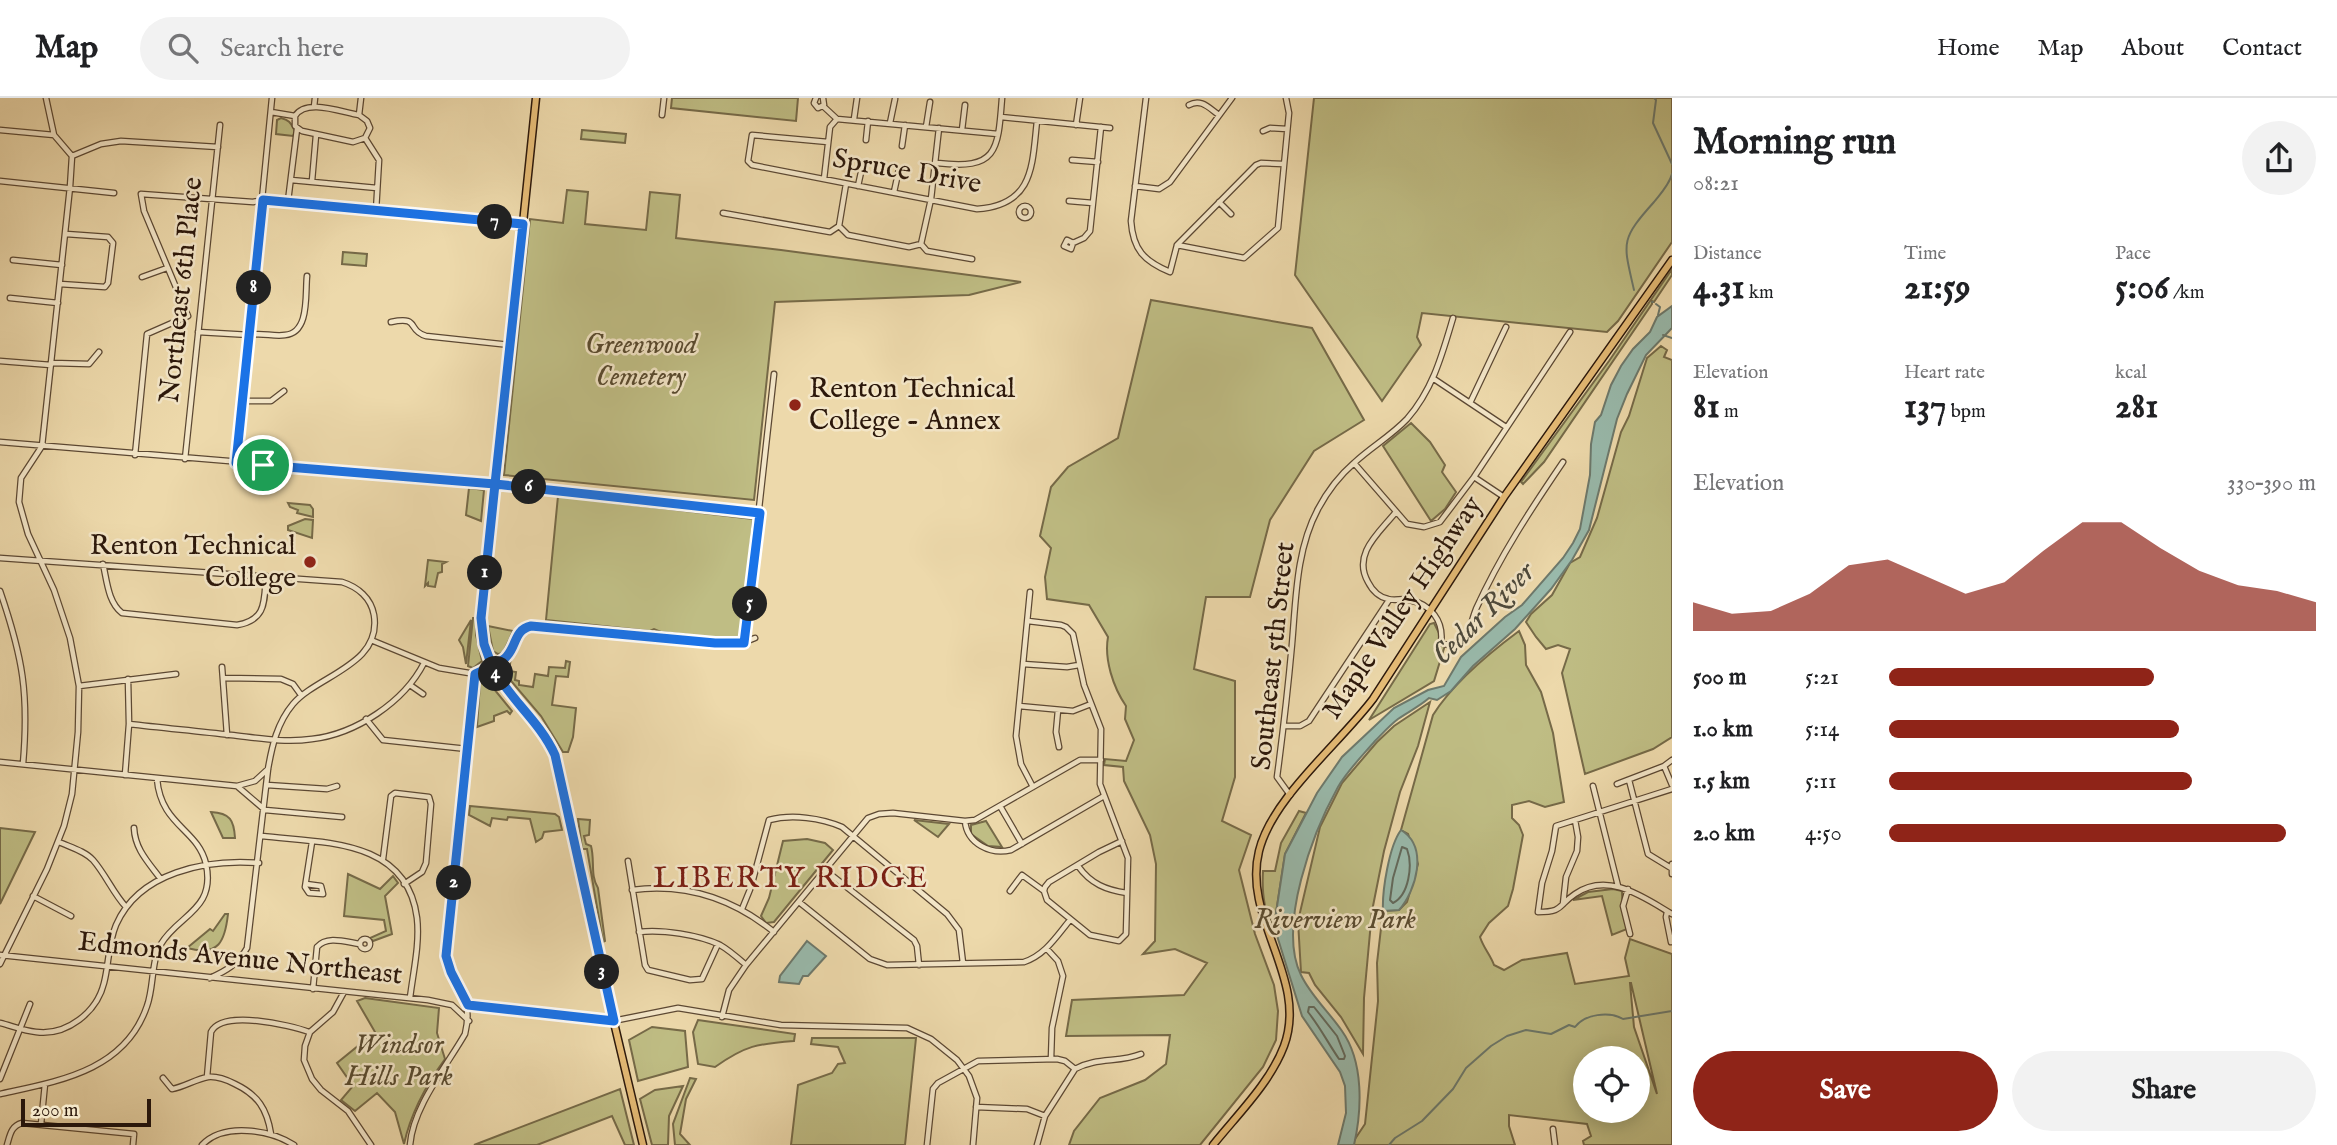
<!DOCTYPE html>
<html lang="en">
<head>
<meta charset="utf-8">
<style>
	:root { --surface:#fff; --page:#f2f2f2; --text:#202124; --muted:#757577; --line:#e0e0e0; --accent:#8f2418 }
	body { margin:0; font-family:"IM FELL English",serif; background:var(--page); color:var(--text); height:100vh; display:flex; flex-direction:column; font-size:26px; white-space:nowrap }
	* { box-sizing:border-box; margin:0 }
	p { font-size:23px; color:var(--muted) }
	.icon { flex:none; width:38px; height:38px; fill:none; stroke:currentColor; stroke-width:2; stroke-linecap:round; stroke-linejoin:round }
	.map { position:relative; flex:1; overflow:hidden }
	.panel { display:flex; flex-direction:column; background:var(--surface); width:665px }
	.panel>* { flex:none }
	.buttons { position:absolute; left:1573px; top:948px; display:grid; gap:14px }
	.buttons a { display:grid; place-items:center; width:77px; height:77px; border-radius:50%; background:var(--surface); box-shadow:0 4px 18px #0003; font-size:35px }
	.scale { position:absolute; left:21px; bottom:18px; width:130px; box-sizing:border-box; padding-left:7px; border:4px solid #2c180b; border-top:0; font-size:19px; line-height:24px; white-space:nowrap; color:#2c180b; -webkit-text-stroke:5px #f3e6c8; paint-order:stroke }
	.pin { position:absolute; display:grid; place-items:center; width:60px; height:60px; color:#fff; margin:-30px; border:4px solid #fff; border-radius:50%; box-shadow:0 2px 7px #0007 }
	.km { position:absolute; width:35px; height:35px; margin:-18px; border-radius:50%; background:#222; color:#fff; font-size:19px; line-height:35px; text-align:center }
	.round { display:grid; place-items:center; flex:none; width:74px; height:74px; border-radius:37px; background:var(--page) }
	.headline { display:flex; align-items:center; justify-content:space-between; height:119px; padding:0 21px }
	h1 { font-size:38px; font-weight:700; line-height:52px }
	.stats { display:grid; grid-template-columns:repeat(3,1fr); gap:10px; height:119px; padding:7px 21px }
	.stats div { display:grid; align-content:center }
	.stats b { font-size:35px; font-weight:700 }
	.stats small { font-size:19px; font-weight:400 }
	.stats p { font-size:19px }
	.chart { height:196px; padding:14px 21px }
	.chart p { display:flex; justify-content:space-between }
	.chart svg { width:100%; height:126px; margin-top:7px; fill:var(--accent); opacity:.7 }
	.cta { display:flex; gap:14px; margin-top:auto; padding:14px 21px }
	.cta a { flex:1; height:80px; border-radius:42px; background:var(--accent); color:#fff; font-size:28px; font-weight:700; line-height:80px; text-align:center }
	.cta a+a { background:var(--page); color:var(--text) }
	ul { padding:0 21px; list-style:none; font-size:23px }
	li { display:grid; grid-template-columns:112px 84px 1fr; align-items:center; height:52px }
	li i { height:18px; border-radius:9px; background:var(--accent) }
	header { display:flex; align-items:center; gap:42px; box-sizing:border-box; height:98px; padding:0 35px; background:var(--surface); border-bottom:2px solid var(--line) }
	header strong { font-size:33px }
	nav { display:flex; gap:38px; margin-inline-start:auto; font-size:24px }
	.search { width:490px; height:63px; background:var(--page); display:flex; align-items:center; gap:18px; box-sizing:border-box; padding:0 24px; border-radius:38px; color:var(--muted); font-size:26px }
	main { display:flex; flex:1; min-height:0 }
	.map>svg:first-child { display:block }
	.green { fill:#bfbd84; stroke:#766a48; stroke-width:2; fill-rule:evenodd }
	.water { fill:#99baac; stroke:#6d796c; stroke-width:2 }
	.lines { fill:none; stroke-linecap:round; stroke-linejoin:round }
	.shore { stroke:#62695c; stroke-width:2 }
	.stream { stroke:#6d796c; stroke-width:2 }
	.minor-casing { stroke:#5c4833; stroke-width:7 }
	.major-casing { stroke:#2c180b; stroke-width:9 }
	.minor { stroke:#f3e6c8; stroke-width:4.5 }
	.major { stroke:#e6bc76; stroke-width:6 }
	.route-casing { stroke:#fff; stroke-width:14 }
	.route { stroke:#1a73e8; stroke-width:9 }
	.poi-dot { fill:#8f2418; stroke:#f3e6c8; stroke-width:2.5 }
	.labels { text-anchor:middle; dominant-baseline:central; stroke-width:5; stroke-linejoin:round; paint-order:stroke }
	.street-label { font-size:28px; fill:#2c180b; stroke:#f3e6c8 }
	.park-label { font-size:28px; font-style:italic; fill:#584a2f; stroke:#f3e6c8 }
	.poi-label { font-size:28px; fill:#2c180b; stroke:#f3e6c8; text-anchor:start }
	.water-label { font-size:30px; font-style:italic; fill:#4d493b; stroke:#f3e6c8 }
	.neighbourhood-label { font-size:30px; letter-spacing:2px; fill:#7a1f14; stroke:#f3e6c8 }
</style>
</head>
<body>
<header>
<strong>Map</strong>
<div class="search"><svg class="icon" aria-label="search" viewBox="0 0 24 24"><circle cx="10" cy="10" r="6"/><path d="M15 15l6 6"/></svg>Search here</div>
<nav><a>Home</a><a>Map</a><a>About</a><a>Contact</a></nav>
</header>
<main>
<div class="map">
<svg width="1672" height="1047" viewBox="0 0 1672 1047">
	<rect width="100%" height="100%" fill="#edd9ab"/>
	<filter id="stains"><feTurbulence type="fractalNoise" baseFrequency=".00286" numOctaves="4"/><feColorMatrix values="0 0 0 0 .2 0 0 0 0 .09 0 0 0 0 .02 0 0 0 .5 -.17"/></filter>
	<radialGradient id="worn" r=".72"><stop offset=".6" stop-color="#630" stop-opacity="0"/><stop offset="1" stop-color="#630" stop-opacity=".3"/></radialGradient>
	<path class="green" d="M672 0H798L796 23 671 10Z
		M1314 0H1672V144L1618 223 1607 234 1422 215 1417 239 1421 247 1382 303 1295 177Z
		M281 20C290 22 291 26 295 33L293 38 276 36 277 22Z
		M582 32 626 36 625 45 581 41Z
		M567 92 588 94 585 126 646 132 650 94 680 97 676 140 781 152 1021 184 969 197 775 204 754 402 504 377 530 121 563 125Z
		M343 154 367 156 366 168 342 166Z
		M1672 171V177L1654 204 1652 203V206L1544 364 1523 386 1521 384 1609 263Z
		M1151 202 1312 230 1364 322 1314 353 1270 422 1250 499H1206L1194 571 1235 583V679L1222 723 1251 737 1239 772 1255 836 1274 887 1278 913 1276 942 1263 969 1200 1047H1069L1074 1033 1100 1000 1145 982 1166 966 1170 937 1066 938 1072 902 1184 897 1207 865 1175 851 1143 856 1155 843 1156 766 1150 737 1124 683 1123 669 1104 667 1105 661 1126 663 1134 642 1125 621 1126 608C1113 589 1104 561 1108 539L1089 507 1047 501 1045 479 1051 450 1040 438 1051 389 1068 369 1118 340Z
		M1661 248 1667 252 1664 259 1672 262V639L1653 651 1585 676 1562 575 1570 551 1558 547 1546 551 1536 539 1526 524 1531 516 1552 497 1570 465 1580 459 1597 420 1621 334 1629 318 1647 260Z
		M1411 325 1430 344 1445 367 1442 374 1456 394 1445 411 1431 423 1383 348Z
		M469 390 484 392 481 423 466 417Z
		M558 398 753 421 741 543 661 534 654 531 650 533 546 522Z
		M288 405 310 407 313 411V419L297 415 298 412 290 409Z
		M305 421 313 422 312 440 288 432V428Z
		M428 462 446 464 442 466V474L438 475 435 489 428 488V485L425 488Z
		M473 520H476V537L482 563 473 570 468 568Z
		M471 522 466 566 463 549 459 542Z
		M1434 525 1445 547 1434 583 1369 622 1430 526Z
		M488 528 513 533 503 555 498 556 493 553Z
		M1519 533 1525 547 1526 567 1541 594 1553 635 1564 704 1545 709 1529 703 1512 707V720L1519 727 1523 737 1513 791 1508 808 1489 825 1480 839C1484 851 1490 856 1494 867L1504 872 1522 862 1567 855 1575 886 1629 878 1625 860 1630 841 1672 856V1047H1584L1583 1043 1591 1038 1587 1026 1509 1017V1028L1515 1047H1351L1365 1026 1378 903 1377 865 1383 813 1399 812 1407 804 1418 766 1408 736 1401 732 1433 617C1453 585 1488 556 1519 533ZM1630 885H1631L1657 996 1634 929ZM1586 961H1638V1013H1586Z
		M566 563 570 564 568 579 556 578 552 607 576 610 573 639 568 654H563L541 618 506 577 505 572 510 566 509 573 516 574 515 582 519 583V587L533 589 535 576 548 578 549 569 565 570Z
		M480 585 490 586 512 613 510 616 507 613 494 618V623L477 629Z
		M1430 604 1418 648 1400 694 1384 753 1372 813 1364 900 1363 956 1341 919 1315 887 1309 875 1301 874 1298 823 1320 729 1342 685 1377 644 1394 628Z
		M470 708 555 716 559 719 562 732 544 734 542 740 536 744 530 721 508 719 507 722 492 720 490 728 469 717Z
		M1299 713 1306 715 1285 756 1274 828C1263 814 1262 791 1263 773H1275L1281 745Z
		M211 714C230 715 234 722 235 740H223Z
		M578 721 590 722 589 737 584 738 586 746 591 748C595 762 590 778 598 790L605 843 603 844 587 751H582Z
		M914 722 949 726 938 739Z
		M986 723 1002 749 988 748 971 736V727Z
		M0 730 35 734 0 806Z
		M807 741 825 745 833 752 774 824 766 825 761 818 769 800 783 743Z
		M348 776 380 791 393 778 398 785 385 798 392 836 373 843 370 840 386 833 384 822 344 818Z
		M1613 791 1622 793C1622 807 1623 817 1627 831L1612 837 1602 798 1573 802 1588 794Z
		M225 816H228C225 843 219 859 187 850L210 831 213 833Z
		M365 900 439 910 437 935 445 961C426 987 411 1014 404 1046L395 1014 377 995 355 1013 341 1002 353 988 337 965 375 934 357 903Z
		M698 922 795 936 794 943C757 946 746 947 715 969L698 966 693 934Z
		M652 929 685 933 688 969 638 983 629 942Z
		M812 940H916L905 1047H791L798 987 832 975 838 966 845 965 838 949 811 946Z
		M690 980 696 981 686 1001 680 1036 690 1047H675L673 1026Z
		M683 988 669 1018 668 1047H652L640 1001 655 992Z
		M620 991 634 1047H625L612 1018 537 1047H474Z"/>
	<path class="water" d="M1672 208V230L1646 257 1627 296 1617 321 1589 432 1572 462 1551 491 1515 531 1473 568 1451 593 1437 602 1429 600C1420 608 1408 614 1398 621 1390 627 1382 636 1375 643 1363 657 1347 673 1338 689 1313 734 1277 828 1301 877 1311 898 1329 914 1342 933 1364 964 1362 1012 1354 1047H1338L1346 1015 1345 988 1340 974 1302 918 1274 828 1285 756 1317 695 1342 659 1394 610 1428 592 1444 588 1461 559 1505 519 1522 507 1563 460 1573 445 1580 431 1590 377 1591 346 1595 324 1601 317 1611 287 1621 268 1633 251 1650 234 1657 219Z
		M1401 732C1429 749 1416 793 1399 812L1383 813C1382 793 1389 748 1401 732Z
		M807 843 826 858 808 878H803L799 886 779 884 780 878Z"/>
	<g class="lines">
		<path class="shore" d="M1402 749 1407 751C1413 767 1409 797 1393 805L1390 802 1393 780Z
			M1309 909H1314L1337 938 1345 958 1344 961H1339C1328 945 1320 929 1308 914Z"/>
		<path class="stream" d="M1654 0 1656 2 1653 25 1672 66
			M1634 192C1623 144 1620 142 1654 104 1661 95 1669 87 1672 76
			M1652 204H1653
			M1656 206 1660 209 1658 217
			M1663 237 1672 240
			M1389 1047 1395 1040 1422 1023 1453 991 1466 970 1491 948 1507 938 1526 932 1551 936 1569 927 1575 929C1585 916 1609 913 1623 921L1672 913"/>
		<defs>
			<path id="minor" d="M361 0 359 17 367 23 370 30 365 40 379 62 376 113
				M816 0 814 5 818 10 824 7 823 0
				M1146 0 1131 123C1133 152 1144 163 1170 174L1177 147 1244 160 1278 130 1289 15 1286 0
				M1189 7C1201 0 1209 10 1219 17
				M823 8 837 21
				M314 9 315 0
				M271 14 295 18C306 0 341 14 359 17
				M662 17 664 0
				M295 18V28L302 33 353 44 365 40
				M1001 19 1110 30
				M837 21 998 36
				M854 21 857 0
				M890 25 895 1
				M1076 27 1080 0
				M926 29 930 4
				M0 32 54 37
				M962 32 965 7
				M1263 33 1270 30 1287 31
				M866 42 868 23
				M828 44 752 37 748 63 752 67 977 111C1034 107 1032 68 1037 23
				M902 48 905 27
				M72 58 101 46 121 43 218 49
				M1072 62 1098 64
				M937 65C997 72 998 54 1002 0
				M824 81 830 29 837 21
				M291 82 377 90
				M0 83 114 95
				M312 83 316 37
				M858 88 863 65
				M1135 88 1159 91 1170 84 1232 0
				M894 94 899 71
				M288 103 297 31
				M1069 103 1093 105
				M1219 104 1231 116
				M1019 114a6 6 0 1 1 12 0a6 6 0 1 1-12 0Z
				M723 115 830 134 839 128 848 137 909 149 921 146 927 153 972 161
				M839 128 846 86
				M1073 145 1067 142 1064 148 1071 151 1073 145 1084 140 1090 133 1101 29
				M921 146 931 101 939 30
				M1177 147 1256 67 1261 65 1283 66
				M13 162 62 167
				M142 179 167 170
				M60 186 105 189 108 185 113 145 108 139 66 136
				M10 200 58 205
				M391 224C421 218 406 232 426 238L510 247
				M198 234 250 237C262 234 273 239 285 237 310 235 305 196 307 178
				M0 263 51 267
				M52 265 89 266 99 254
				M1434 281 1506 329
				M243 303H271L284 293
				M1470 305 1506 229
				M0 344 495 385 759 415
				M135 357 147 236 188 218 144 113 141 96 253 104 263 102 288 103 522 126
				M185 361 220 27
				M236 365 272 0
				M1354 365 1407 426 1424 429 1440 424 1474 379 1570 234
				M1474 379 1504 399
				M1395 415C1379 435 1352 456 1368 484 1372 492 1379 499 1388 501 1395 503 1402 500 1409 502 1431 506 1444 523 1441 545L1457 549C1469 541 1471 523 1476 511 1500 458 1531 411 1563 364
				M0 460 342 484C358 489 371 500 374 517 382 567 318 577 293 606 277 625 272 648 268 671L247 850C238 866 226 873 210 880
				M103 466C107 483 108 504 122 515L237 527C267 522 264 503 266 478
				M0 493C23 560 29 596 23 666
				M1030 494 1016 638 1021 666 1033 689
				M371 542 439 570 475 576 504 561 521 532 531 528 715 545 740 546 755 540
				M744 545 774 276
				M1023 566 1067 569 1079 567
				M222 569 227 637
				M223 580 281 581 293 586 301 597
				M410 587 423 596
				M79 588 176 576
				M1019 608 1073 613 1091 606
				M1058 612 1056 634 1059 649
				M366 621 383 642 467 651
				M129 626C163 630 197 633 231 637 258 640 285 645 312 641 356 636 404 604 424 565
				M1284 628H1300L1309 623 1389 502
				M0 664 237 688 265 712 342 719
				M1664 668 1672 687
				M125 677 129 626 128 581
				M1629 682 1648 756 1671 770
				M1617 686 1664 668 1672 662
				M267 687 327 691 337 688
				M237 688 255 683 268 671
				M1593 688 1618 788
				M1672 691 1556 728 1552 753 1542 785 1538 814C1564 814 1557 808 1575 796 1608 773 1643 799 1672 816
				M1290 697 1277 679C1283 634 1288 590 1292 546 1296 501 1296 452 1318 411 1327 394 1339 378 1354 365 1371 349 1391 338 1407 321 1433 291 1442 257 1453 220
				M1000 708 1022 746
				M965 723C967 746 991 757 1011 752L1104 698
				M134 730C135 751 148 764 160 780
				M262 738C322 745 407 740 417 820 420 846 413 875 410 900
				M59 744C70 749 85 753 93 762 106 777 113 795 126 809
				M383 761 391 698 395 695 429 699 431 706 426 765 422 774 404 786
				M628 763 645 867 648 872 690 882 702 881 718 846
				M1672 766V776
				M1078 768C1091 786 1106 792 1127 795
				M825 772 914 842 917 848 919 867
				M306 786 321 788 323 796 309 795 305 789 312 744
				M1628 791 1623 808 1630 836
				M632 792C685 785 733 801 774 834
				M1010 793 1022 777 1044 793 1047 802 1090 837 1119 843 1126 836 1128 760 1100 686 1101 631 1084 587 1073 536 1066 529 1061 527 1028 523
				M1044 793 1045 789 1049 784 1099 754 1122 743
				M33 798 71 818
				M799 804 870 861 887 867 1024 864C1045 857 1056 839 1070 822
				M1563 806 1566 779 1577 753 1578 739 1575 722
				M742 811 751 789 769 722C792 716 821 720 842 729L947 816 959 832 963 865
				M1667 814 1666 819 1671 844
				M639 834C661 831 700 837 720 847 729 852 738 860 746 867
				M360 846a5 5 0 1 1 10 0a5 5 0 1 1-10 0Z
				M1047 851 1058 863 1063 878 1052 930 1051 961
				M0 857 428 902 452 907 469 923
				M0 866 47 771 64 728 72 696 78 634 79 588 70 540 54 492 28 436 19 404 21 380 42 348 70 89 72 58 54 37 46 0
				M313 891 317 849C327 837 346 844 360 846
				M344 894 333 914 310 934 305 948 304 962 312 981 321 992 348 1013 371 1047
				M468 907 613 923 678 910 781 927 907 930 931 941 957 962 969 978 977 1000 973 1047
				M722 919 729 892 746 867 868 720 879 716 893 715 965 723 975 722 1080 662H1101
				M0 925C12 928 24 933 36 934 67 938 97 914 104 885 109 866 108 846 116 827 139 774 206 761 259 765
				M207 979 211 934C222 911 290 927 309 934
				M163 980 172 991C184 989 196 981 208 979 218 978 227 982 235 986 258 997 267 1011 271 1036
				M0 981 30 906
				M0 996C59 983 125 973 147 908 154 889 151 863 161 846 178 817 216 812 206 766 198 731 161 728 157 681
				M976 1009 1027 1011 1045 1018
				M41 1026 45 986
				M1553 1031 1555 1047
				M7 1047C10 1037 11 1028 22 1025L134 1036 133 1047
				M202 1047C224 1024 270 1032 294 1047
				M410 1047C413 1009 446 969 465 936 475 894 451 892 446 858L475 576
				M927 1047 933 991 938 985 978 963 1057 961 1065 963 1075 971C1097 959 1119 965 1141 956
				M1037 1047 1045 1018 1075 971"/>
			<path id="major" d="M536 0 481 530 486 554 495 575 539 627 555 657 589 819 643 1047
				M1213 1047C1237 1017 1270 985 1284 948 1309 881 1242 821 1259 753 1272 700 1339 646 1373 601L1504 399 1672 162"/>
		</defs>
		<use href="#minor" class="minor-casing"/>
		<use href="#major" class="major-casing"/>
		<use href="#minor" class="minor"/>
		<use href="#major" class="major"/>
	</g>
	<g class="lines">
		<defs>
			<path id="route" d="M263 367 495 386 481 520 484 546 492 568 475 576 446 858 451 874 468 907 614 923 555 657C539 622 509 601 492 568 497 565 503 563 507 558 517 547 514 532 531 528L715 545H744L760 415 495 386 523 126 263 102 236 365 263 367"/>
		</defs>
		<use href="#route" class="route-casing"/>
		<use href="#route" class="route"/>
	</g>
	<g class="poi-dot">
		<circle cx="795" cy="307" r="7"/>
		<circle cx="310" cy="464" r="7"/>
	</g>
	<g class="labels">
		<g class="street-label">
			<text transform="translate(907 74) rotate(10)">Spruce Drive</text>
			<text transform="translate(182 192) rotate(-84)">Northeast 6th Place</text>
			<text transform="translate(1403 510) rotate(-56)">Maple Valley Highway</text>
			<text transform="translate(1274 558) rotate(-84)">Southeast 5th Street</text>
			<text transform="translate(240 861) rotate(6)">Edmonds Avenue Northeast</text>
		</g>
		<g class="park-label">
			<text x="641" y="247">Greenwood<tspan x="641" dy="32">Cemetery</tspan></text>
			<text x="1335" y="822">Riverview Park</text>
			<text x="399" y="947">Windsor<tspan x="399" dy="32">Hills Park</tspan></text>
		</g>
		<g class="poi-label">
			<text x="809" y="291">Renton Technical<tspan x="809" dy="32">College - Annex</tspan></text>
			<text x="296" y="448" text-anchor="end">Renton Technical<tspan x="296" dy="32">College</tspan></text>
		</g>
		<g class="water-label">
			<text transform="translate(1484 516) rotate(-45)">Cedar River</text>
		</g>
		<g class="neighbourhood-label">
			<text x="791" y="781">LIBERTY RIDGE</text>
		</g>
	</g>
	<rect width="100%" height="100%" filter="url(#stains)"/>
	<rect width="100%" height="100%" fill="url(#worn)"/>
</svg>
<div class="buttons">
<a><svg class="icon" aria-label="locate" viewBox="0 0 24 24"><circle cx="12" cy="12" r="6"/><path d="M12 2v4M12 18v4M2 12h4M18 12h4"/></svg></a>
</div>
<div class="scale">200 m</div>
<div class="pin" style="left:263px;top:367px;background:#1e9e55"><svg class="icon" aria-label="arrive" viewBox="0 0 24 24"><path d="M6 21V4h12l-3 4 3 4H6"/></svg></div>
<b class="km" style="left:485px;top:475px">1</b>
<b class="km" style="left:454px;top:785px">2</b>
<b class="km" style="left:602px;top:874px">3</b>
<b class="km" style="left:496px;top:576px">4</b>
<b class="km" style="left:750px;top:506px">5</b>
<b class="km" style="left:529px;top:389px">6</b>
<b class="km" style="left:495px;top:124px">7</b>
<b class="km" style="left:254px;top:190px">8</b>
</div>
<section class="panel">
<div class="headline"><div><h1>Morning run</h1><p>08:21</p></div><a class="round"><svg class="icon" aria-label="share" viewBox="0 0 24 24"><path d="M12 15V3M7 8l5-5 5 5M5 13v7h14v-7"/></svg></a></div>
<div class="stats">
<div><p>Distance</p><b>4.31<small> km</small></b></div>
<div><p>Time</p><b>21:59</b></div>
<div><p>Pace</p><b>5:06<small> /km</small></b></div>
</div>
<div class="stats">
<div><p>Elevation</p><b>81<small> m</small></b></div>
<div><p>Heart rate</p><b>137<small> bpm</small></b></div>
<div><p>kcal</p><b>281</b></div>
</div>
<div class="chart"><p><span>Elevation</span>330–390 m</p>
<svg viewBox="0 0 160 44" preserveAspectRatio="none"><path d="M0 44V34L10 38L20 37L30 31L40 21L50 19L60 25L70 31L80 27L90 16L100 6L110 6L120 15L130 23L140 28L150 30L160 34V44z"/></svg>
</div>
<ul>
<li><b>500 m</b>5:21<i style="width:62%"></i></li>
<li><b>1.0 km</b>5:14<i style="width:68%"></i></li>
<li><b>1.5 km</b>5:11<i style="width:71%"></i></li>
<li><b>2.0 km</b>4:50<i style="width:93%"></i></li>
</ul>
<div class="cta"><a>Save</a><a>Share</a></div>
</section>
</main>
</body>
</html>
